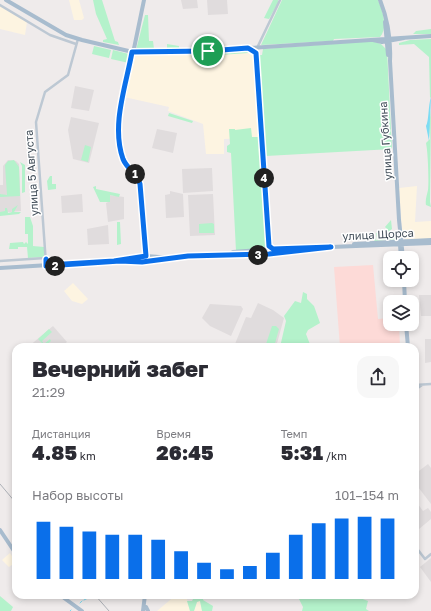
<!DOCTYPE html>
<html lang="ru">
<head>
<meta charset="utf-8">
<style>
	:root { --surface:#fff; --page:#f7f7f7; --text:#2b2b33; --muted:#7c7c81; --accent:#0a6fea }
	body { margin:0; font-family:"Golos Text",sans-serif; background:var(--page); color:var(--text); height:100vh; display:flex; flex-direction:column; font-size:15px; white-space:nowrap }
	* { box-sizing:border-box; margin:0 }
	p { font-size:13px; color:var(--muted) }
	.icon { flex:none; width:22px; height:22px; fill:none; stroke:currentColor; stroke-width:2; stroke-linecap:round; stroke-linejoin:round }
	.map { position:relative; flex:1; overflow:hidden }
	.drawer { position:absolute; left:12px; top:343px; width:407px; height:256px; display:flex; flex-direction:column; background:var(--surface); border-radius:12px; box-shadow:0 2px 6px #0003 }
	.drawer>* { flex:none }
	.controls { position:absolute; left:383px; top:251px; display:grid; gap:8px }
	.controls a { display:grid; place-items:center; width:36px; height:36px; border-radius:8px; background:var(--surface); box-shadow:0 2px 6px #0003; font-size:20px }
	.pin { position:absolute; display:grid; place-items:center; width:34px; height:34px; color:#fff; margin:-17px; border:2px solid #fff; border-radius:50%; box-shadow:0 1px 4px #0007 }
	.km { position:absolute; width:20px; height:20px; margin:-10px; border-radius:50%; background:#222; color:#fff; font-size:11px; line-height:20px; text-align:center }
	.round { display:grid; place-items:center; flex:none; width:42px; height:42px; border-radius:12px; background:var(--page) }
	.headline { display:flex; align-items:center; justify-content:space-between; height:68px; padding:0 20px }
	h1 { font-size:22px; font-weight:800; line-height:30px }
	.metrics { display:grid; grid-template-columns:repeat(3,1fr); gap:6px; height:68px; padding:4px 20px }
	.metrics div { display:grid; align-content:center }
	.metrics b { font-size:20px; font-weight:800 }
	.metrics small { font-size:11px; font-weight:400 }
	.metrics p { font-size:11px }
	.chart { height:112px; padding:8px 20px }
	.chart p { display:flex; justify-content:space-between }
	.chart svg { width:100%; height:72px; margin-top:4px; stroke:var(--accent); stroke-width:6 }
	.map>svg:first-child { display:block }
	.commercial { fill:#fdf4e1 }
	.education { fill:#e0dcdd }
	.medical { fill:#fddad7 }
	.green { fill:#b4f2cb }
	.water { fill:#7ddcf3 }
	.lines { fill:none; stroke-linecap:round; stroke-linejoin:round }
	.stream { stroke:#7ddcf3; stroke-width:1 }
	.minor { stroke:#bdc8d3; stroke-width:2.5 }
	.major { stroke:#a8bcce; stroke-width:4 }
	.rail { stroke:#adb1b7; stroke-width:1 }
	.route-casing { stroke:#fff; stroke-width:8 }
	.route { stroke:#0a6fea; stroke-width:5 }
	.labels { text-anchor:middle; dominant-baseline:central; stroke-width:3; stroke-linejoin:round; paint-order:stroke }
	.street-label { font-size:11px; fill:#434f5a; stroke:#fff }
</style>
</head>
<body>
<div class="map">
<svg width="431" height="611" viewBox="0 0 431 611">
	<rect width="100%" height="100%" fill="#efebeb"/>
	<path class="commercial" d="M69 0H79L84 18 82 20H74Z
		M0 6 27 22 25 35 0 29Z
		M251 50 255 54 260 138 224 139V154H206L203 124 168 111 169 107 124 97 134 55Z
		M417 186 415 222 431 221V239H406L402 231 399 188Z
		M73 283 88 299 82 304 72 301 64 291Z
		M10 553 16 562 9 567 2 560Z
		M176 595H186L190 611H157Z
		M200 600 202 611H194L197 602Z"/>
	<path class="education" d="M181 0H197L198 8 183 9Z
		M207 0H227L228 14 208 15Z
		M75 86 94 90 89 111 71 108Z
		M71 117 99 123 89 163 73 159 68 130Z
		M157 129 177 133 173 153 152 148Z
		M8 160 16 161 19 164 21 211 0 213V185H3V166Z
		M212 168 213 191 183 193 182 169Z
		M170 191 183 194 184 217 166 218 165 195 170 194Z
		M82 194 83 212 62 213 61 196Z
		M213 194 215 235 190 236 188 195Z
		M109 195 124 197V219L108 222 106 203 110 201Z
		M108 225 109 244 88 245 87 229Z
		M419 295H431V316H421Z
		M258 303 273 310 284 318 276 347H239L235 344 246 317 251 318Z
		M210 304 241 306 243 309 231 336 210 326 202 318Z
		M53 326 67 342 61 347H28Z
		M425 339H431V362L425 363Z
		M428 464 431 468V504L415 483V474Z
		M415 500 423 511 428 508 431 512V519L419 529 415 523Z
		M431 558V582L420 567Z"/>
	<path class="medical" d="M373 265 378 319 390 318V324H399L400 347H340L334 267Z"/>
	<path class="green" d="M93 0H102L115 41 118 42 119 45 103 42V40L107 39 96 14Z
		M273 0H278V3L269 19 264 18Z
		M282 0H378C383 12 388 27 380 37L334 39 333 41 261 45Z
		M145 15H148L149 41H153L154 49 163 51 136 50Z
		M431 29V34H413L416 31Z
		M431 39V97L430 98 429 57 414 44 399 45V43L410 40Z
		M372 41 381 44 387 50 392 149 266 156 259 55H262L263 49Z
		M167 44 179 46V48L181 49 167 51Z
		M94 46 111 50 109 58 92 54Z
		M113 50 129 54V63L111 59Z
		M248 50V53L219 55 221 52Z
		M431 110 430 202 431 207 426 205C425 200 427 195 428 190 429 182 428 152 426 143L430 139 429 126Z
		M169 113 193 121 192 123 168 116Z
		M251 128 252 137H260L266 246 264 248 236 251 231 153 227 152V146L230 144 229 129H235V130Z
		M85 145 91 147 88 162 81 160Z
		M14 160 19 167 20 196 0 197V194L7 195 5 165 8 161Z
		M20 162 25 165V192L22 193V166Z
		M50 176H52V184H56V189L48 190 47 181Z
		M96 186V189L120 194 119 197 110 195V202H100L93 187Z
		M18 205 14 212H21L19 214 0 216V212L5 211V208H7L8 213 12 212V209Z
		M25 217H30L33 226V246L44 247V257L28 258 27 247H18V249H9L10 243 23 242 24 244 26 242 28 244V234H25Z
		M391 220 392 229 388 232V237H384H388L389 239 392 237 398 239 374 241 376 238V240H379L377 239 376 233H383L387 229 388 230 385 227Z
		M117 222H120L121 244 117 245Z
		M212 223 214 224V233H199V224Z
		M303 292 307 294V299L314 306 320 323 308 330 306 334 311 347H280L286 321 284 316 295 301 301 303Z
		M272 326H276L279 329 274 347H265Z
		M49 329 52 332 42 341 44 344 50 339 51 341 45 346 38 339Z
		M195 595H204L203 600 213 606 212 611H202L200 601 197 602 194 611H190L187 601H192Z
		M297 595H358L360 598 368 601 366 609 369 611H302L303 607Z
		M0 596 13 607 11 611H0Z"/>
	<path class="water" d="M431 97 429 141 426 126C429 120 428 106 431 97Z"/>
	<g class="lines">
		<path class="stream" d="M84 600 92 596
			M80 603 82 601
			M70 611 71 610"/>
		<path class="minor" d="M0 5 50 35 76 44
			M268 219 269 246
			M268 248 257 48 280 0
			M0 261 45 258
			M46 264 36 122 45 92 68 75 78 39
			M415 385 431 384
			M415 390 422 385
			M415 546 425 559 431 554"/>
		<path class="major" d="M6 0 66 35 82 40 137 53 205 51 431 36
			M144 0 118 126 123 160 136 175 140 184 146 256
			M380 0C388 20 391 40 390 61L399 220 403 258
			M385 22 388 55
			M373 40 382 42 404 38
			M354 244 431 240
			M400 245 401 258
			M269 246 273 249 313 248
			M233 252 273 249
			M114 261 146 256 172 258 231 254H269L331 247 431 243
			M122 261 142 262 146 260 147 254
			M143 262 170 259
			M0 268 115 261
			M404 280 405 302
			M406 324 408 347
			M0 530 16 554
			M60 595 82 611
			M146 607 148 611
			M143 611 145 595"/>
		<path class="rail" d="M0 484 16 503
			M95 595 109 611"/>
	</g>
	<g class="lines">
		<defs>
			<path id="route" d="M208 51 132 52C126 86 111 125 123 159 127 169 137 173 140 184L146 256 114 261 48 265 46 259V266L120 261 142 262 188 256 269 254 331 247 273 249 269 246 256 53 248 48 208 51"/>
		</defs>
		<use href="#route" class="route-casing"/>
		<use href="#route" class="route"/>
	</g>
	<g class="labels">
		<g class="street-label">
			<text transform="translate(385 141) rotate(-94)">улица Губкина</text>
			<text transform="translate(31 173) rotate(-94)">улица 5 Августа</text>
			<text transform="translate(378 234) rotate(-3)">улица Щорса</text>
		</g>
	</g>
</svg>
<div class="controls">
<a><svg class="icon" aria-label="locate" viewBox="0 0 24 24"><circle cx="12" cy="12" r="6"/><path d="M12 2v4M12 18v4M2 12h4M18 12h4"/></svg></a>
<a><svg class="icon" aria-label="layers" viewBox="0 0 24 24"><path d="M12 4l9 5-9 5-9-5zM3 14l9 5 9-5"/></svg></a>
</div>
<div class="pin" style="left:208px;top:51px;background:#1e9e55"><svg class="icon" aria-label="arrive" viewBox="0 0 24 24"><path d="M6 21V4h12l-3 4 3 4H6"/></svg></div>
<b class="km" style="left:135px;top:174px">1</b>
<b class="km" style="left:55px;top:266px">2</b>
<b class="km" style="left:258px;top:255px">3</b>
<b class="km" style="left:264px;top:178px">4</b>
<section class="drawer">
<div class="headline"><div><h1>Вечерний забег</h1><p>21:29</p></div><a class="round"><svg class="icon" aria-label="share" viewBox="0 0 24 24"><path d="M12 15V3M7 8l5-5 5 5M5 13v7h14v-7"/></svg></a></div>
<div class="metrics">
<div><p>Дистанция</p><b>4.85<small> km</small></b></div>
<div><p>Время</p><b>26:45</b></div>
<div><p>Темп</p><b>5:31<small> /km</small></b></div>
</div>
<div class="chart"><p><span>Набор высоты</span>101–154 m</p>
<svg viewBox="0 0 160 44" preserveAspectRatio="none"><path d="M5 44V9M15 44V12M25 44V15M35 44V17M45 44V17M55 44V20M65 44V27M75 44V34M85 44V38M95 44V36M105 44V28M115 44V17M125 44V10M135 44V7M145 44V6M155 44V7"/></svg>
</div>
</section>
</div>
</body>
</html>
